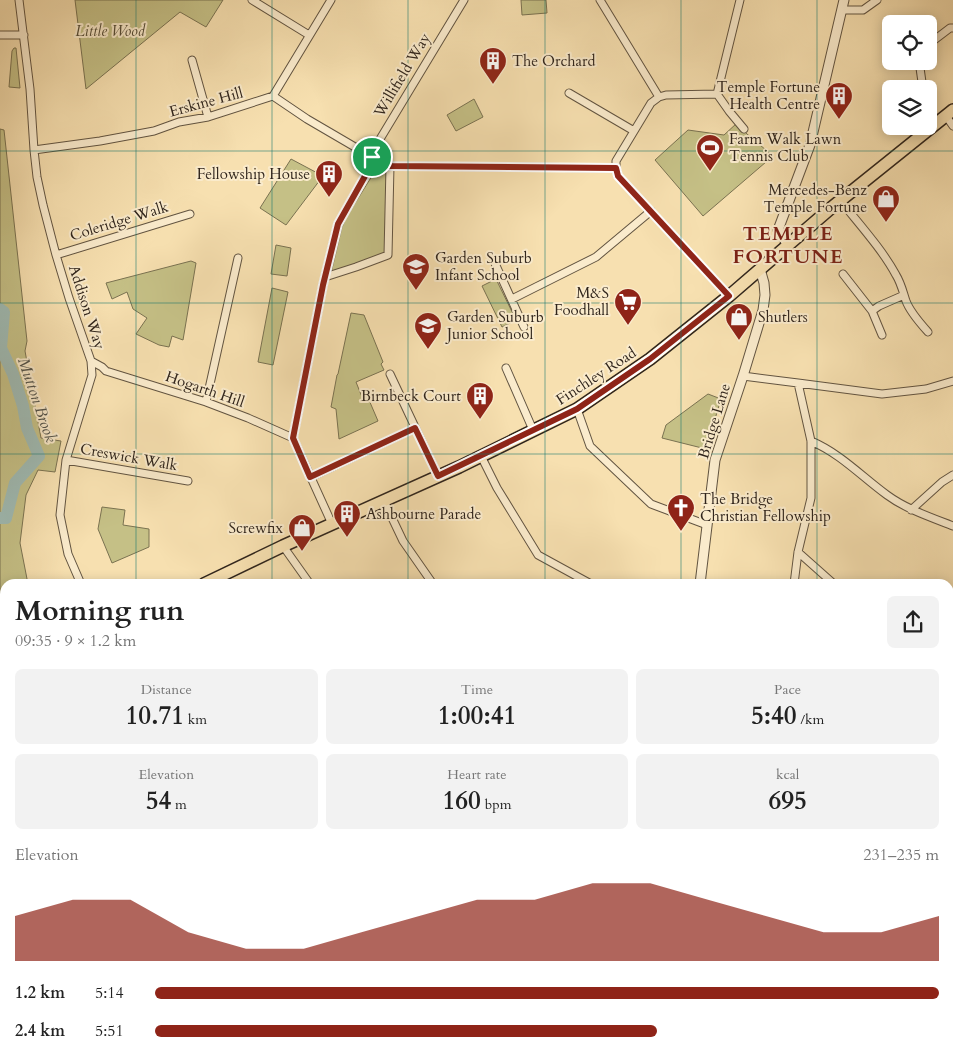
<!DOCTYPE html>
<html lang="en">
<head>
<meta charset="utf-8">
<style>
	:root { --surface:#fff; --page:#f2f2f2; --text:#222; --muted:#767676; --accent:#8f2418 }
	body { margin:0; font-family:Cardo,serif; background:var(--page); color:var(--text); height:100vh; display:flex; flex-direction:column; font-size:19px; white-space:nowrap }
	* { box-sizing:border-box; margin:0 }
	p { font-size:16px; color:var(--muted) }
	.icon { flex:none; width:28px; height:28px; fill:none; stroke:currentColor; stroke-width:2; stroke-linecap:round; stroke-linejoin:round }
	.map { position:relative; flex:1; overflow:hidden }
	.details { position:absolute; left:0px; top:579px; width:954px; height:481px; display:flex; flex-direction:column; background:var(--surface); border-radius:15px 15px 0 0; box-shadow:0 2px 12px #0003 }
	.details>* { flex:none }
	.tools { position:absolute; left:882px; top:15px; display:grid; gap:10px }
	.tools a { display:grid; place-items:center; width:55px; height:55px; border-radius:8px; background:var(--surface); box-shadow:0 2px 12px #0003; font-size:25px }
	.pin { position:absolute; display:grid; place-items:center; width:42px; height:42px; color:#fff; margin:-21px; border:2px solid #fff; border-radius:50%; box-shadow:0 1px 5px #0007 }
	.round { display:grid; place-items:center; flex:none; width:52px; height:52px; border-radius:8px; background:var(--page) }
	.overview { display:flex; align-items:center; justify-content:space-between; height:85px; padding:0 15px }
	h1 { font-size:28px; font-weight:700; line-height:38px }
	.stats { display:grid; grid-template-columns:repeat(3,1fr); gap:8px; height:85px; padding:5px 15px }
	.stats div { display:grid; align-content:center; border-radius:8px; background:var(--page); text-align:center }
	.stats b { font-size:25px; font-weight:700 }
	.stats small { font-size:14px; font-weight:400 }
	.stats p { font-size:14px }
	.chart { height:140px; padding:10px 15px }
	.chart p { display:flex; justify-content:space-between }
	.chart svg { width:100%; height:90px; margin-top:5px; fill:var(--accent); opacity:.7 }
	ul { padding:0 15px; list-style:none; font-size:16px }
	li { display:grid; grid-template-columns:80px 60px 1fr; align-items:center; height:38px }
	li i { height:12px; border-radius:6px; background:var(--accent) }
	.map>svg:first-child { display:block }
	.green { fill:#c5c086; stroke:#7a7251 }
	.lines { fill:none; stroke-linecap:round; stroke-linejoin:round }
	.river { stroke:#9fbbb4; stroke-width:12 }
	.minor-casing { stroke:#625441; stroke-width:9 }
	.tertiary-casing { stroke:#625441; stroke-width:11 }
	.primary-casing { stroke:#30251c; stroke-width:14 }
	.trunk-casing { stroke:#30251c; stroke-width:14 }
	.minor { stroke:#faebcc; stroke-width:7 }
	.tertiary { stroke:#faebcc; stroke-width:9 }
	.primary { stroke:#f7e0b0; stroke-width:11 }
	.trunk { stroke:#f7e0b0; stroke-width:11 }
	.route-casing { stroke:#fff; stroke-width:10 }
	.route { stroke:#8f2418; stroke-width:6 }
	.grid { fill:none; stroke:#0f766e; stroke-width:1; stroke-opacity:0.55 }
	.labels { text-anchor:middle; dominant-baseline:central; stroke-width:4; stroke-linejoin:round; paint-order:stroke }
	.park-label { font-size:15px; font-style:italic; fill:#554c36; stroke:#faebcc }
	.poi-label { font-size:15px; fill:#30251c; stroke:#faebcc; text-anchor:start }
	.street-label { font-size:15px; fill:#30251c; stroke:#faebcc }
	.water-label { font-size:16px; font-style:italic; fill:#51524a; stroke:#faebcc }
	.district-label { font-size:20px; font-weight:bold; letter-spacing:1px; fill:#7a1f14; stroke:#faebcc }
</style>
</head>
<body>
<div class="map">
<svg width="953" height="1059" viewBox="0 0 953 1059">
	<rect width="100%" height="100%" fill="#f7e0b0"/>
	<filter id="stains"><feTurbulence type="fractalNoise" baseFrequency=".004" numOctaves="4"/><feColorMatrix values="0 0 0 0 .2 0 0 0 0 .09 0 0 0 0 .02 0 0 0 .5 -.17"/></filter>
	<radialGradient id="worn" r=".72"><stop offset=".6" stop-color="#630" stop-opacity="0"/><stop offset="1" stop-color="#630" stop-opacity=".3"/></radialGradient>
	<path class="green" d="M75 0H223L206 27 180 12 86 89Z
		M521 0H546L547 13 522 15Z
		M14 48H16L20 88 9 87 12 51Z
		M474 99 483 117 456 131 447 115Z
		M737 123 747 134 773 156 703 216 655 160 688 130 724 135Z
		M0 129 4 130 27 341 25 351 41 438 61 441 55 472 38 470 26 495 20 543 28 584H5V654L0 655Z
		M291 159 323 176 286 225 260 208Z
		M387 167V254L331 273 342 227 347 216 377 168Z
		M276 245 291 248 287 276 271 274Z
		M191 261 196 263 183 340 172 336 169 347 159 345 136 334 147 318 133 309 127 292 112 299 106 283Z
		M496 279 516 320 502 327 482 286Z
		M272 288 288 292 273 365 258 362Z
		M351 313 364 315 383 362 381 364 384 370 356 382 364 402 369 400 378 421 339 439 336 409 331 407 337 375 338 374Z
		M708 394 721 399 706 449 662 438 666 425Z
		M102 507 125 510 123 525 149 529V547L112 563 98 529Z
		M949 682H953V770L949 771Z
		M319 1055H441L437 1057 438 1059H323Z"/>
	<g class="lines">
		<path class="river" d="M0 309 4 312 1 348 13 374 23 406 27 428 39 456 15 483 6 518H0
			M416 1055 425 1059"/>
		<defs>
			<path id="minor" d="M19 0 30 89 34 150 37 177 43 205 56 255 69 298 91 361 92 375 66 460 60 515 68 554 81 584
				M252 0 309 35
				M600 0 659 97
				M842 10H863L877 0
				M0 35H24
				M929 44 950 28H953
				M192 60 208 117
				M919 61 923 89
				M569 93 634 131
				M717 94 729 111 744 129
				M273 96 307 119 372 157 377 161 390 166 616 168
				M929 115 933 127
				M946 116 953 126
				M34 150 100 141 154 131 179 122 208 117 273 96 331 0
				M840 200C859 224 882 249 896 275 901 283 903 292 906 301 910 312 920 323 928 332
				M56 255 190 214
				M493 259 524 327
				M843 274 872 311 882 335
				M325 277 356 267 388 255 390 166
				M729 296 618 176 616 168V161L651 103 659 97 666 95 717 94 740 0
				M512 299 596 257 651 211
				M872 311 879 306 904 295
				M91 361 102 367 106 371 206 402 248 418 293 438
				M506 368 533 430
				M390 374 438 476
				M743 376 798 383 811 441V498L798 552 794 584
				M798 383 882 394 926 389 953 381
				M206 402 238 258
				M577 409 590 446 651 504 707 525
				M811 441C841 454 861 476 887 495 906 509 930 517 953 526
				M481 456 497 488 538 555 591 584
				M66 460 188 481
				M311 477 415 428
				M384 501 403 541 433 584
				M911 510 942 482 953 475
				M332 524 293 438 323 285 338 224 369 169 374 149 464 0
				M283 546 310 584
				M798 552 834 584
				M949 628H953
				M949 825 953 824
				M0 873 5 870
				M949 929 953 925
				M949 967 953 979
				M0 991 5 990
				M170 1055 173 1059
				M513 1055 516 1059
				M907 1055 909 1059
				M103 1059 109 1055
				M857 1059 866 1055
				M931 1059 953 1055"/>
			<path id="tertiary" d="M788 245 778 230 810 145 844 0
				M700 584 715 460 743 376 763 310 765 295 764 283 760 269
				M620 1055V1059"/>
			<path id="primary" d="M204 584 283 546 459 467 577 409 650 359 729 296 831 208 953 110
				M0 662H5
				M0 819 5 820"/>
			<path id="trunk" d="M3 689 5 693
				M0 738 5 746
				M0 769 5 776
				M263 1055 265 1059
				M281 1055 285 1059
				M307 1055 311 1059"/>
		</defs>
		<use href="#minor" class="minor-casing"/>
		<use href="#tertiary" class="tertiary-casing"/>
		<use href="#primary" class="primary-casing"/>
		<use href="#trunk" class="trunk-casing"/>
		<use href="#minor" class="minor"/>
		<use href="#tertiary" class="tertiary"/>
		<use href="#primary" class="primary"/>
		<use href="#trunk" class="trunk"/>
	</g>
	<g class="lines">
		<defs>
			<path id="route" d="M372 157 377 161 390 166 616 168 618 176 729 296 650 359 577 409 438 476 415 428 310 477 293 438 323 285 338 224 369 169Z"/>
		</defs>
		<use href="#route" class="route-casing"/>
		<use href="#route" class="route"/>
	</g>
	<path class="grid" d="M136 0V584M272 0V584M408 0V584M545 0V584M681 0V584M817 0V584M0 151H953M0 303H953M0 454H953M0 605H5M949 605H953M0 756H5M949 756H953M0 908H5M949 908H953M136 1055V1059M272 1055V1059M408 1055V1059M545 1055V1059M681 1055V1059M817 1055V1059"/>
	<defs>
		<symbol id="building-pin" viewBox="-11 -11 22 30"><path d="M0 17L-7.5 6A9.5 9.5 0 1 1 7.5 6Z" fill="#8f2418" stroke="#faebcc"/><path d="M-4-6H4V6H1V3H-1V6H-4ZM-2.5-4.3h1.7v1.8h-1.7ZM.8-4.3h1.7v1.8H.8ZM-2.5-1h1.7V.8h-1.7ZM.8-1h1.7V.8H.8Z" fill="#fff"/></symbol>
		<symbol id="stadium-pin" viewBox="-11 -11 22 30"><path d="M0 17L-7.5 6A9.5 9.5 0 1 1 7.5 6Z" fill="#8f2418" stroke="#faebcc"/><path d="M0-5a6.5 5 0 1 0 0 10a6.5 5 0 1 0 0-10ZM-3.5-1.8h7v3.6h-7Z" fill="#fff"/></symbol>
		<symbol id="shop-pin" viewBox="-11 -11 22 30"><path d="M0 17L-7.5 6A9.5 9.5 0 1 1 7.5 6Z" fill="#8f2418" stroke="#faebcc"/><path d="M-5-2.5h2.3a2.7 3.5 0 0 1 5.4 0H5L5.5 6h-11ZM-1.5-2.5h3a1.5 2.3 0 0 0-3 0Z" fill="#fff"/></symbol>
		<symbol id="school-pin" viewBox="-11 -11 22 30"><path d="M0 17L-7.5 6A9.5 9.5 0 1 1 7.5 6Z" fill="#8f2418" stroke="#faebcc"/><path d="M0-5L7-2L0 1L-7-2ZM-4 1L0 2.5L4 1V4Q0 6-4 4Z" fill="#fff"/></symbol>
		<symbol id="supermarket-pin" viewBox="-11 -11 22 30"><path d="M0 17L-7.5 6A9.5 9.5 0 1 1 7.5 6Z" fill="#8f2418" stroke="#faebcc"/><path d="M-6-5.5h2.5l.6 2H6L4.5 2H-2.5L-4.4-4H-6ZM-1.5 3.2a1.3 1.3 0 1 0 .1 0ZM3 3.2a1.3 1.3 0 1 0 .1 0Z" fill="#fff"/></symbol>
		<symbol id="church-pin" viewBox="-11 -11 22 30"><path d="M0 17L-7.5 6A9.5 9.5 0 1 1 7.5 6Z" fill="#8f2418" stroke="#faebcc"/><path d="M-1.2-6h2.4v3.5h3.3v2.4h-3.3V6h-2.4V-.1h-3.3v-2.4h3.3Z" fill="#fff"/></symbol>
	</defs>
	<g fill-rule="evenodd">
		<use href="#building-pin" x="477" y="45" width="32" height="43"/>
		<use href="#building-pin" x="823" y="80" width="32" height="43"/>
		<use href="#stadium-pin" x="694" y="132" width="32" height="43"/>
		<use href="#building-pin" x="313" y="158" width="32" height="43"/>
		<use href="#shop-pin" x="870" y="183" width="32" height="43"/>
		<use href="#school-pin" x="400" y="251" width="32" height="43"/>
		<use href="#supermarket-pin" x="612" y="286" width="32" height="43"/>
		<use href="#shop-pin" x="723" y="301" width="32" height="43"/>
		<use href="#school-pin" x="412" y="310" width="32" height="43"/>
		<use href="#building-pin" x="464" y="380" width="32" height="43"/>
		<use href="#church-pin" x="665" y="492" width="32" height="43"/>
		<use href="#building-pin" x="331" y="498" width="32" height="43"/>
		<use href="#shop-pin" x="286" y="512" width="32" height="43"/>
	</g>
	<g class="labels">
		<g class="park-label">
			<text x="110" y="31">Little Wood</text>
		</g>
		<g class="poi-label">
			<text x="512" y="61">The Orchard</text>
			<text x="820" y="87" text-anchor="end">Temple Fortune<tspan x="820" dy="17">Health Centre</tspan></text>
			<text x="729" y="139">Farm Walk Lawn<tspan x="729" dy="17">Tennis Club</tspan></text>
			<text x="310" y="174" text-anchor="end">Fellowship House</text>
			<text x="867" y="190" text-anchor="end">Mercedes-Benz<tspan x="867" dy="17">Temple Fortune</tspan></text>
			<text x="435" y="258">Garden Suburb<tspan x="435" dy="17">Infant School</tspan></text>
			<text x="609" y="293" text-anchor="end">M&amp;S<tspan x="609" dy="17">Foodhall</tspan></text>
			<text x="447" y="317">Garden Suburb<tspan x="447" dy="17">Junior School</tspan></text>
			<text x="758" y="317">Shutlers</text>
			<text x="461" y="396" text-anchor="end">Birnbeck Court</text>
			<text x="700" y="499">The Bridge<tspan x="700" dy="17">Christian Fellowship</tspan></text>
			<text x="366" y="514">Ashbourne Parade</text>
			<text x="283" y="528" text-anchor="end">Screwfix</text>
		</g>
		<g class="street-label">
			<text transform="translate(402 75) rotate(-59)">Willifield Way</text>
			<text transform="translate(206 102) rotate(-15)">Erskine Hill</text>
			<text transform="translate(119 221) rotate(-17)">Coleridge Walk</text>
			<text transform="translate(87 307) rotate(72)">Addison Way</text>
			<text transform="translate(596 376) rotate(-33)">Finchley Road</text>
			<text transform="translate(205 389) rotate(19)">Hogarth Hill</text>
			<text transform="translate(714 421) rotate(-73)">Bridge Lane</text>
			<text transform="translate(129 457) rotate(10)">Creswick Walk</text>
		</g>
		<g class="water-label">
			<text transform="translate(37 400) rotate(71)">Mutton Brook</text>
		</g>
		<g class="district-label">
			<text x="788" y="233">TEMPLE<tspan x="788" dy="23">FORTUNE</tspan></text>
		</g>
	</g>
	<rect width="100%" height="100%" filter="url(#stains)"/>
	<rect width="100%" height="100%" fill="url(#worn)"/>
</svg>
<div class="tools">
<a><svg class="icon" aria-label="locate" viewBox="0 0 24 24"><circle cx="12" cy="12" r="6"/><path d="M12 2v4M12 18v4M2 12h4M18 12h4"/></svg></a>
<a><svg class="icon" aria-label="layers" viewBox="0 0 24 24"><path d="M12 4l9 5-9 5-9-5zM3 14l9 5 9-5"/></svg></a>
</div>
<div class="pin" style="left:372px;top:157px;background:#1e9e55"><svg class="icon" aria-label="arrive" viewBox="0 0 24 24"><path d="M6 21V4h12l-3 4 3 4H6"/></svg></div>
<section class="details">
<div class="overview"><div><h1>Morning run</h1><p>09:35 · 9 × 1.2 km</p></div><a class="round"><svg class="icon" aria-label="share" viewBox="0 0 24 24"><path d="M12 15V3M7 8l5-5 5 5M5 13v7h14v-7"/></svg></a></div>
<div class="stats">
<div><p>Distance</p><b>10.71<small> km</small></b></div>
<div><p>Time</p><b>1:00:41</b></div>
<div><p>Pace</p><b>5:40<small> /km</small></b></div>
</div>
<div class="stats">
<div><p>Elevation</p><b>54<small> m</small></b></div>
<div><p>Heart rate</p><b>160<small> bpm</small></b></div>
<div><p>kcal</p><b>695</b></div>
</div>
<div class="chart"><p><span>Elevation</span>231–235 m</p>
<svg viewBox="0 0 160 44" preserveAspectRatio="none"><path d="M0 44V22L10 14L20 14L30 30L40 38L50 38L60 30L70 22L80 14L90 14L100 6L110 6L120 14L130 22L140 30L150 30L160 22V44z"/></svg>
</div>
<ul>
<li><b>1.2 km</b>5:14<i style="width:100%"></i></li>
<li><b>2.4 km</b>5:51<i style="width:64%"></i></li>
</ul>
</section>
</div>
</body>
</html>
